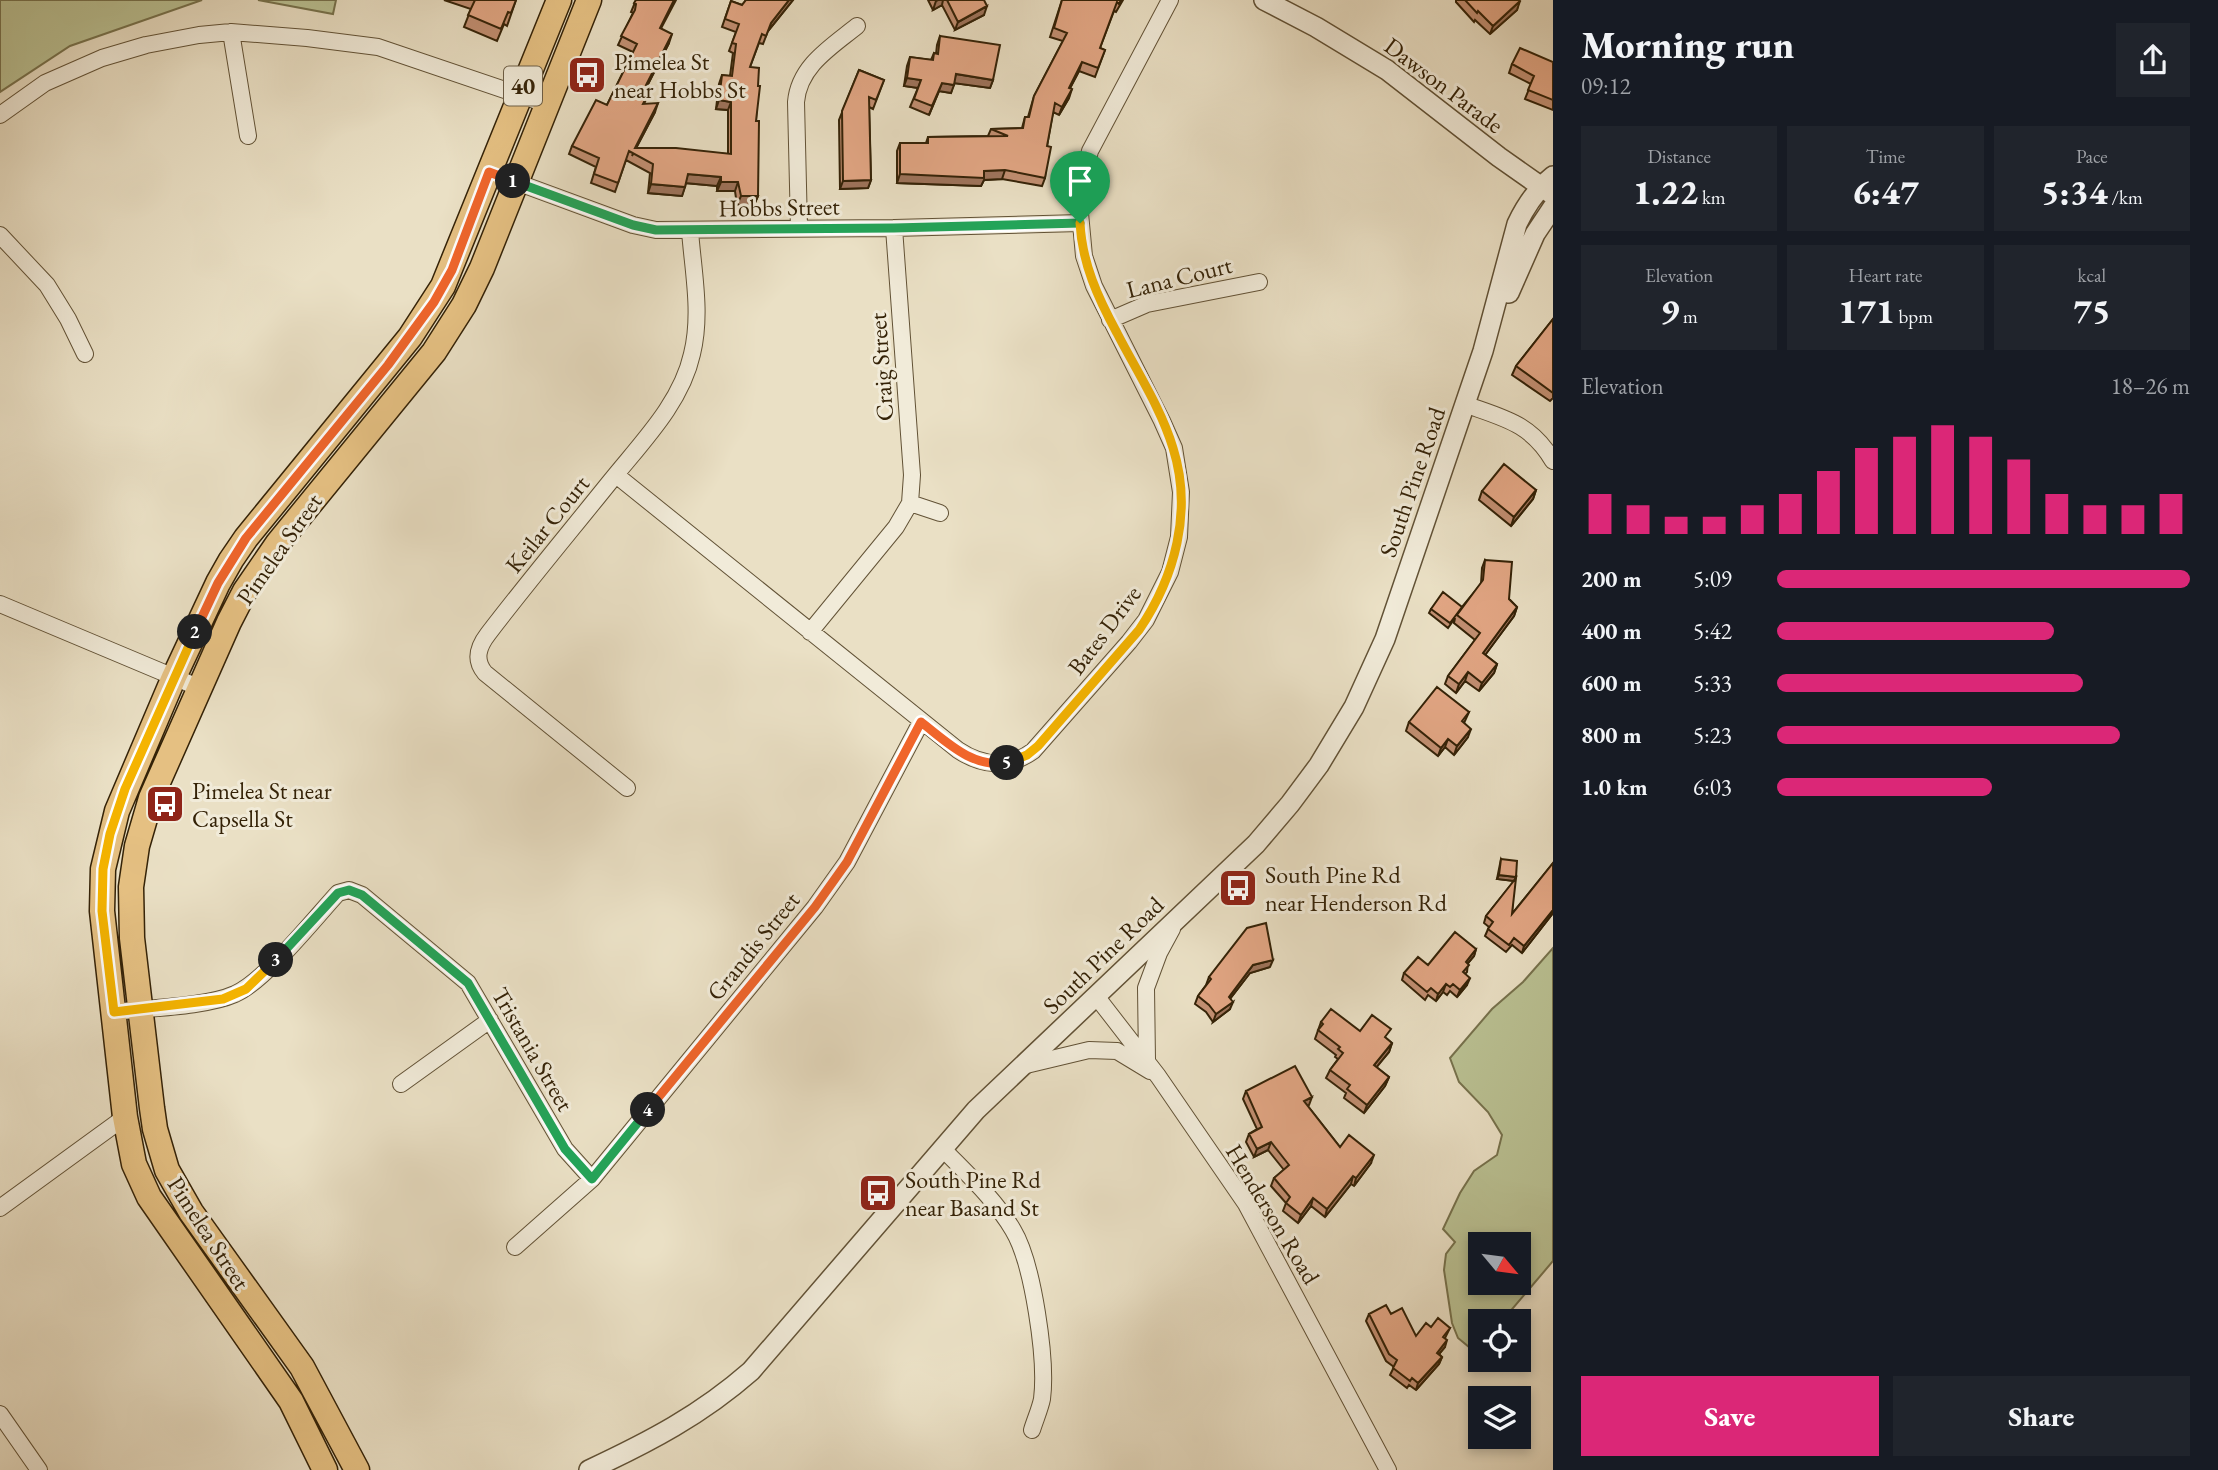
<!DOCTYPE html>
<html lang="en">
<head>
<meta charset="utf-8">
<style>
	:root { --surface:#171b24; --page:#20242c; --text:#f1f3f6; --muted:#9ea1a6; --accent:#db2777 }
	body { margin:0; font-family:"EB Garamond",serif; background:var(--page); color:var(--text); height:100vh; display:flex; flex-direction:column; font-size:26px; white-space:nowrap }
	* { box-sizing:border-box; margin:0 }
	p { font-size:23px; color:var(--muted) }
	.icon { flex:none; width:38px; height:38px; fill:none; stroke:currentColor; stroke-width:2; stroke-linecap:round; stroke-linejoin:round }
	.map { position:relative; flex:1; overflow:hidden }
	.panel { display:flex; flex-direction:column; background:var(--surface); width:665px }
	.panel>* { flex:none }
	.needle { width:46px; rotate:119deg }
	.tools { position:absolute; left:1468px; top:1232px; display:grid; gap:14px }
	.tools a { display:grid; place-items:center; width:63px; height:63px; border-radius:0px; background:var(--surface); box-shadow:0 4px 10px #0003; font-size:35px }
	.pin { position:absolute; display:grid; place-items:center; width:60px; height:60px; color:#fff; margin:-72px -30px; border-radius:50% 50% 50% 0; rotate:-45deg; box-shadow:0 0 7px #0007 }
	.pin .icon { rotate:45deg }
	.km { position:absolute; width:35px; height:35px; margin:-18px; border-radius:50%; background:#222; color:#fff; font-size:19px; line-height:35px; text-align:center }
	.round { display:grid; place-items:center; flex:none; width:74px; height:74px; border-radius:0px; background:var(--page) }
	.head { display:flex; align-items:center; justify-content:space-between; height:119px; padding:0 28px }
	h1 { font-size:38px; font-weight:800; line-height:52px }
	.stats { display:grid; grid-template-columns:repeat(3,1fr); gap:10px; height:119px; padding:7px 28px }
	.stats div { display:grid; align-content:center; border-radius:0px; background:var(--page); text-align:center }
	.stats b { font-size:35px; font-weight:800 }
	.stats small { font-size:19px; font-weight:400 }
	.stats p { font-size:19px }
	.chart { height:196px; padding:14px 28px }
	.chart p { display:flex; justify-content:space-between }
	.chart svg { width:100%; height:126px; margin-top:7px; stroke:var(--accent); stroke-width:6 }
	.cta { display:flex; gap:14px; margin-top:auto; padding:14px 28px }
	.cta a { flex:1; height:80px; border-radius:0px; background:var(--accent); color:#fff; font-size:28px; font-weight:800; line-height:80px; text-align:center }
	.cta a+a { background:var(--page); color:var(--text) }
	ul { padding:0 28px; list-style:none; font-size:23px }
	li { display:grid; grid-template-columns:112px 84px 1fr; align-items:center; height:52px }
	li i { height:18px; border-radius:9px; background:var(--accent) }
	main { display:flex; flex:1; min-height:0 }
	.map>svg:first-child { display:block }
	.green { fill:#bac193; stroke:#77724d; stroke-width:2; fill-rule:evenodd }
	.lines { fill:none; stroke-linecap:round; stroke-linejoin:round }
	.minor-casing { stroke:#625236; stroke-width:18 }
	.tertiary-casing { stroke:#625236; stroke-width:22 }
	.primary-casing { stroke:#342207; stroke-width:27 }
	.minor { stroke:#f1ebd9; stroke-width:16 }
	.tertiary { stroke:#f1ebd9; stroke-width:19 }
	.primary { stroke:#e5c082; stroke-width:24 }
	.wall { fill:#c28f72; stroke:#342207; stroke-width:2 }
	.shaded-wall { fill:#9e745c; stroke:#342207; stroke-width:2 }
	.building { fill:#e2a684; stroke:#342207; stroke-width:2 }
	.split-1-casing { stroke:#fff; stroke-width:14 }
	.split-2-casing { stroke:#fff; stroke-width:14 }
	.split-3-casing { stroke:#fff; stroke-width:14 }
	.split-4-casing { stroke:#fff; stroke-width:14 }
	.split-5-casing { stroke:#fff; stroke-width:14 }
	.split-6-casing { stroke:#fff; stroke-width:14 }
	.split-1 { stroke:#22a559; stroke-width:9 }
	.split-2 { stroke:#f0652b; stroke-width:9 }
	.split-3 { stroke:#f5b400; stroke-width:9 }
	.split-4 { stroke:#22a559; stroke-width:9 }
	.split-5 { stroke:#f0652b; stroke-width:9 }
	.split-6 { stroke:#f5b400; stroke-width:9 }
	.labels { text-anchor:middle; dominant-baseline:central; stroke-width:6; stroke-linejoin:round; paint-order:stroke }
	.shield { fill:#f1ebd9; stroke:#6d5e46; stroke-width:2 }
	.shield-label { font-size:23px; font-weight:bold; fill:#342207 }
	.poi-label { font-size:24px; fill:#342207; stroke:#f1ebd9; text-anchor:start }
	.street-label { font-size:24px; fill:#342207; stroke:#f1ebd9 }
</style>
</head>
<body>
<main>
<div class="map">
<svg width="1553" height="1470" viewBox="0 0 1553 1470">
	<rect width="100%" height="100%" fill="#eae0c5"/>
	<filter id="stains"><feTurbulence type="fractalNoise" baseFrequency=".00286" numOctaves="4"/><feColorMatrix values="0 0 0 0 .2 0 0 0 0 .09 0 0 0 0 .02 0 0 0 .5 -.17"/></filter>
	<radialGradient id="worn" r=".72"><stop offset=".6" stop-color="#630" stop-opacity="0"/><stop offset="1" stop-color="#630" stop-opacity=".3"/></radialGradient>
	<path class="green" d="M0 0H202L70 46 0 92Z
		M258 0H336L333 14Z
		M1553 948V1261L1502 1321H1480V1342L1469 1347 1458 1338 1452 1323 1444 1270 1446 1254 1455 1242 1443 1229 1460 1193 1474 1171 1497 1155 1502 1135 1488 1112 1459 1082 1450 1058 1492 1009 1523 982ZM1519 1244V1283H1480V1244Z"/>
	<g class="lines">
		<defs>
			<path id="minor" d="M231 32 248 136
				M0 115 45 83 102 58 146 45 199 35 231 32 307 38 378 47 546 104
				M489 172 633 225 656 230 894 228 1080 223
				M799 228 796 102C799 66 831 47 857 26
				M0 235 47 285 68 319 85 354
				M1110 320 1147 304 1259 282
				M1464 404C1503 418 1531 423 1553 461
				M616 475 958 750C982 766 1008 769 1033 751L1129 642 1146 620 1170 572 1179 537 1181 492 1174 448 1162 421 1094 286 1084 256 1080 213 1083 180 1090 151 1170 0
				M910 503 940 513
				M0 604 200 688
				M810 632 896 527 910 503 912 475 894 228
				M627 788 485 673C474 660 478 647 488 634 527 583 568 534 609 483 640 444 681 404 692 354 702 314 693 271 690 231
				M1096 996 1158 1076 1246 1204 1388 1470
				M114 1012C147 1008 206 1007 235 994 264 982 315 918 338 893L349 890 362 895 468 983 565 1149 592 1179
				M1147 1060 1146 988 1159 953 1172 929
				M1022 1066 1089 1050 1117 1051 1150 1071
				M401 1084 490 1020
				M942 1148C966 1173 995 1199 1013 1230 1033 1263 1047 1360 1042 1399 1040 1409 1035 1420 1032 1430
				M0 1208 125 1117
				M515 1247 592 1179 815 907 847 862 921 722
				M0 1414 39 1470"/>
			<path id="tertiary" d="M1264 0 1316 27 1387 70 1499 157 1553 195
				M1509 293 1535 234 1553 207
				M589 1470C649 1442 701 1415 751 1371L976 1110 1256 844 1290 804 1319 765 1354 707 1385 639 1483 351 1517 224C1526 205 1537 189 1553 176"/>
			<path id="primary" d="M325 1470 291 1401 149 1197 134 1164 125 1117 102 911 103 869 117 811 174 677 218 583 231 560 246 538 410 337 443 286 559 0
				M357 1470 302 1367 191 1212 167 1170 155 1129 152 1108 132 938 131 887 137 846 151 798 229 622 245 591 278 543 434 352 464 305 482 268 589 0"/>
		</defs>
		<use href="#minor" class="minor-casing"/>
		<use href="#tertiary" class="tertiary-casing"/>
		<use href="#primary" class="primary-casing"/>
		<use href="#minor" class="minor"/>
		<use href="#tertiary" class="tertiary"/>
		<use href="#primary" class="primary"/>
	</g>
	<path class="wall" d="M444 0H516L507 26 504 24 497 41 464 27 471 9Z
		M636 0 661 28 669 43 647 86 651 88 644 104 655 112 636 148 728 154V110L716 109 719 84 722 75 730 76 733 53 729 51 736 32 722 27 731 1 742 5 746 0H793L768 31 763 44 759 43 750 67 758 86 756 121 758 196 754 205H737L735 191H717V186L686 183 682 196 648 193 650 173 626 160 615 192 591 183 596 167 569 154 572 146 607 105 633 52 618 45 633 13 631 12Z
		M928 0H984V15L955 30 942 5 933 10Z
		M1062 0H1123L1116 12 1114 11 1100 48 1105 50 1095 77 1079 71 1070 88 1069 98 1059 115 1053 112 1047 146 1045 178 1042 186 1002 179 984 180 981 186 897 183V151L900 143H926L928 137 988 136 991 129 1022 128 1025 117H1028L1034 96 1063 41 1050 37Z
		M1456 0H1519L1517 10 1490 34 1475 20 1474 22 1456 2Z
		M940 36 993 80 990 88 954 83 951 93 939 91 929 115 910 107 918 88 904 86 907 66 910 57 931 60 934 53 936 54 937 45Z
		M1553 62V110L1525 99 1531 84 1509 73 1512 64Z
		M859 70 884 80 873 109 869 107 871 180 868 188 840 189 839 120Z
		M1553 319V398L1550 401 1512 375 1516 366Z
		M1536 490 1533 499 1511 526 1479 500 1482 491Z
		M1485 560 1509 599 1517 607 1514 616 1485 655 1497 664 1494 673 1479 691 1465 681 1456 693 1445 684 1448 676 1475 640 1454 623 1455 618 1448 628 1429 613 1431 609 1462 607 1481 584 1482 568Z
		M1469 712 1464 723 1468 737 1454 755 1445 747 1438 756 1406 731 1409 722Z
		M1501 859 1514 881 1512 914 1553 863V913L1522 953 1512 945 1506 952 1485 936 1489 927 1484 923 1486 916 1514 881 1497 879Z
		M1476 949 1474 956 1468 963 1467 972 1465 974 1467 985 1457 997 1450 991 1447 995 1443 992 1436 1001 1428 995 1425 1000 1402 980 1404 973Z
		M1270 967 1250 973 1230 999V1009L1213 1022 1206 1012 1195 1004 1198 996 1206 985 1209 977Z
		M1321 1022 1387 1039 1392 1043 1389 1052 1376 1067 1389 1077 1385 1086 1364 1113 1344 1098 1346 1093 1326 1078 1330 1070 1338 1059 1335 1057 1336 1055 1315 1039Z
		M1246 1091 1309 1105H1307L1340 1147 1371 1163 1354 1186 1351 1184 1325 1217 1311 1206 1298 1223 1283 1211 1286 1203 1271 1186 1274 1178 1284 1170 1268 1150 1254 1157 1246 1142 1249 1134 1257 1129 1243 1099Z
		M1369 1314H1391L1416 1336 1431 1327 1450 1328 1445 1338V1347L1439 1354 1442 1357 1439 1364 1416 1390 1409 1385 1407 1388 1390 1375 1394 1367 1386 1361 1366 1321Z"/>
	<path class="shaded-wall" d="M674 0H676L657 36 660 28Z
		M789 0H793L768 31 771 23Z
		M938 0H943L942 5 933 10 936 1Z
		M1520 1 1517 10 1490 34 1493 26Z
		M987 6 984 15 955 30 958 22Z
		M672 34 669 43 643 94 646 85Z
		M1082 62 1079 71 1066 96 1069 88Z
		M956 74 993 80 990 88 953 83Z
		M907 78 921 80 918 88 904 86Z
		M942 83 954 85 951 93 939 91 929 115Z
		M1072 89 1069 98 1059 115 1062 107Z
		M719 100 731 102 728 110 716 109Z
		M658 103 655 112 632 156 635 148Z
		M1005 170 1002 179 984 180 981 186 897 183 900 174Z
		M688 174 721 177 717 186 685 183Z
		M871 180 868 188 840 189 843 181Z
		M721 182H738L735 191H717Z
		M651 184 685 187 682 196 648 193Z
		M741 196H758L754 205H737Z
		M1536 490 1533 499 1511 526 1514 517Z
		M1517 607 1514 616 1480 662 1483 653Z
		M1497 664 1494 673 1479 691 1482 683Z
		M1468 672 1465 681 1456 693 1459 684Z
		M1471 729 1468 737 1454 755 1457 746Z
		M1448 739 1445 747 1438 756 1441 748Z
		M1499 875 1516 877 1514 881 1497 879Z
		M1553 910V913L1522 953 1524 946Z
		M1476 949 1474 956 1463 969 1466 962Z
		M1273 960 1270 967 1250 973 1226 1004 1229 997 1253 965Z
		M1470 978 1467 985 1457 997 1460 990Z
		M1446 984 1443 992 1436 1001 1438 994Z
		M1233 1002 1230 1009 1213 1022 1216 1014Z
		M1392 1043 1389 1052 1371 1074 1374 1065Z
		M1389 1077 1385 1086 1364 1113 1367 1105Z
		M1312 1097 1309 1105 1301 1109 1304 1101Z
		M1271 1142 1268 1150 1254 1157 1257 1149Z
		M1374 1155 1371 1163 1354 1186 1356 1178Z
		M1353 1176 1351 1184 1325 1217 1327 1209Z
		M1313 1198 1311 1206 1298 1223 1301 1215Z
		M1447 1340 1445 1347 1434 1360 1437 1353Z
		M1442 1357 1439 1364 1416 1390 1418 1383Z"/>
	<path class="building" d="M475 0H516L511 13 508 12 501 29 468 15Z
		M636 0H674L660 28 672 34 646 85 651 88 643 104 658 103 635 148H676L731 154V102L719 100 722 75 732 76 736 44 732 43 739 24 725 19 731 1 742 5 746 0H789L771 23 766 36 762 34 750 67 759 68 758 86H760L756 121H759L758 196H741L738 182H721V177L688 174 685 187 651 184 653 164 629 151 618 183 594 174 599 158 572 146 596 100 607 105 637 44 621 36 635 10 636 4 634 3Z
		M947 0H984L987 6 958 22Z
		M1062 0H1121L1119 4 1117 2 1100 48 1105 50 1098 68 1082 62 1069 88 1072 89 1062 107 1055 103 1047 146 1051 147 1045 178 1005 170 984 171V178L900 174V143H928V137L1008 136 991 129 1023 128 1025 117H1029L1034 96 1067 33 1054 28Z
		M1465 0H1519L1520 1 1493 26 1478 11 1477 13Z
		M940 36 1000 45 993 80 956 74 954 85 942 83 932 106 914 99 921 80 907 78 910 57 933 60 934 53 938 54Z
		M1520 48 1553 62V100L1528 90 1534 76 1512 64Z
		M859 70 884 80 876 100 869 97 871 180 843 181 842 111Z
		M1553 319V393L1516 366Z
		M1504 464 1536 490 1514 517 1482 491Z
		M1485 560 1512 562 1509 599 1517 607 1483 653 1497 664 1482 683 1468 672 1459 684 1448 676 1480 633 1457 615 1483 580Z
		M1443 592 1462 607 1450 623 1431 609Z
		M1437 687 1469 712 1462 721 1471 729 1457 746 1448 739 1441 748 1409 722Z
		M1501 859 1517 861 1516 877 1499 875Z
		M1553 863V910L1524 946 1514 938 1509 945 1488 929 1493 922 1486 916 1516 878 1512 914Z
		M1266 923 1273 960 1253 965 1229 997 1233 1002 1216 1014 1209 1005 1198 996 1211 979 1209 977 1247 928Z
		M1455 932 1476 949 1466 962 1469 965 1463 972 1470 978 1460 990 1453 984 1450 987 1446 984 1438 994 1431 988 1427 992 1404 973 1418 957 1428 965Z
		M1331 1009 1360 1031 1372 1015 1391 1029 1385 1037 1392 1043 1374 1065 1389 1077 1367 1105 1347 1089 1350 1085 1330 1070 1343 1053 1338 1049 1340 1047 1318 1030 1323 1024 1321 1022Z
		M1295 1066 1312 1097 1304 1101 1340 1147 1349 1135 1374 1155 1356 1178 1353 1176 1327 1209 1313 1198 1301 1215 1286 1203 1290 1197 1274 1178 1289 1165 1271 1142 1257 1149 1249 1134 1262 1127 1246 1091Z
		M1386 1305 1391 1314 1402 1308 1416 1336 1426 1323 1431 1327 1438 1318 1450 1328 1443 1337 1447 1340 1437 1353 1442 1357 1418 1383 1412 1378 1410 1381 1393 1368 1397 1360 1389 1354 1369 1314Z"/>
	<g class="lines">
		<defs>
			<path id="split-1" d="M513 181 633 225 656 230 894 228 1080 223"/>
			<path id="split-2" d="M195 632 218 583 246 538 388 365 434 302 452 270 489 172 513 181"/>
			<path id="split-3" d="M195 632 125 789 110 834 103 869 102 911 114 1012 223 999 246 989 276 960"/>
			<path id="split-4" d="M276 960 338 893 349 890 362 895 468 983 565 1149 592 1179 648 1110"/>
			<path id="split-5" d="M648 1110 815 907 847 862 921 722C947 742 972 768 1007 763"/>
			<path id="split-6" d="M1007 763 1027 755 1038 746 1139 630C1175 577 1193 511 1173 448 1161 408 1136 370 1117 333 1098 298 1082 263 1080 223"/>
		</defs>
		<use href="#split-1" class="split-1-casing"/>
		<use href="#split-2" class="split-2-casing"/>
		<use href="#split-3" class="split-3-casing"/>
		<use href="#split-4" class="split-4-casing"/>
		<use href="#split-5" class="split-5-casing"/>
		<use href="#split-6" class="split-6-casing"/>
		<use href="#split-1" class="split-1"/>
		<use href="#split-2" class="split-2"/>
		<use href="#split-3" class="split-3"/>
		<use href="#split-4" class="split-4"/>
		<use href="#split-5" class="split-5"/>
		<use href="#split-6" class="split-6"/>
	</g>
	<defs>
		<symbol id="bus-square" viewBox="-11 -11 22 22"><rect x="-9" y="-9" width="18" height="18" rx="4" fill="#8f2418" stroke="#f1ebd9"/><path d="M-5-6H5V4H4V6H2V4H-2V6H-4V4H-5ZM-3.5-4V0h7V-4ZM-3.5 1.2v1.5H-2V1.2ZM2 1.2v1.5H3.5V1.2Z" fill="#fff"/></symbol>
	</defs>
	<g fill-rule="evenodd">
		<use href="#bus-square" x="565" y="53" width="44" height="44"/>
		<use href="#bus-square" x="143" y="782" width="44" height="44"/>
		<use href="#bus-square" x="1216" y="866" width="44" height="44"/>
		<use href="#bus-square" x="856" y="1171" width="44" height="44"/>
	</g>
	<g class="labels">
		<rect class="shield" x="504" y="66.5" width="38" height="39" rx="5"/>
		<g class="shield-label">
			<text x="523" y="86">40</text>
		</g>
		<g class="poi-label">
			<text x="614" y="61">Pimelea St<tspan x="614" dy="28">near Hobbs St</tspan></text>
			<text x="192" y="790">Pimelea St near<tspan x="192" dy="28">Capsella St</tspan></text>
			<text x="1265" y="874">South Pine Rd<tspan x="1265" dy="28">near Henderson Rd</tspan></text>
			<text x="905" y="1179">South Pine Rd<tspan x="905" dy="28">near Basand St</tspan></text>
		</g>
		<g class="street-label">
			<text transform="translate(1444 85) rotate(37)">Dawson Parade</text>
			<text transform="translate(779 207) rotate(-1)">Hobbs Street</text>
			<text transform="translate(1179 277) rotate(-14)">Lana Court</text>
			<text transform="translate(881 367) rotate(-94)">Craig Street</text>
			<text transform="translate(1412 482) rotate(-71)">South Pine Road</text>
			<text transform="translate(547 524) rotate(-51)">Keilar Court</text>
			<text transform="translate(279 549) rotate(-55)">Pimelea Street</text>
			<text transform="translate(1104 630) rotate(-53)">Bates Drive</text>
			<text transform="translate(753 946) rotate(-51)">Grandis Street</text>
			<text transform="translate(1103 955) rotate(-44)">South Pine Road</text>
			<text transform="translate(533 1049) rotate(60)">Tristania Street</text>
			<text transform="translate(1273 1214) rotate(59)">Henderson Road</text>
			<text transform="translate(209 1233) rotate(57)">Pimelea Street</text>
		</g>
	</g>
	<rect width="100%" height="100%" filter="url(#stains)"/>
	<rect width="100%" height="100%" fill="url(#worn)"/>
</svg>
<div class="tools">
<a><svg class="needle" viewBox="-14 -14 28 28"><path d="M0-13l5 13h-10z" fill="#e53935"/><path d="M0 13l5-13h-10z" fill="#9ea1a6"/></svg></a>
<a><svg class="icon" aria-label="locate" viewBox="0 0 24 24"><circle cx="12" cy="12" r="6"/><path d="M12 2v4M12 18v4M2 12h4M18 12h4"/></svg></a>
<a><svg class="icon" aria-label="layers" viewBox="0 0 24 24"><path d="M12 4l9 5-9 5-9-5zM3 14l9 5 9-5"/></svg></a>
</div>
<div class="pin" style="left:1080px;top:223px;background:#1e9e55"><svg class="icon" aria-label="arrive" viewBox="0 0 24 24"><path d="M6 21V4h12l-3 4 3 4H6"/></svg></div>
<b class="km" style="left:513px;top:181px">1</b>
<b class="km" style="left:195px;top:632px">2</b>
<b class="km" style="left:276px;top:960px">3</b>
<b class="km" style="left:648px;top:1110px">4</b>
<b class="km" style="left:1007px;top:763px">5</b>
</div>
<section class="panel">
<div class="head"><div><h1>Morning run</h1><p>09:12</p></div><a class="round"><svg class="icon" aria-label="share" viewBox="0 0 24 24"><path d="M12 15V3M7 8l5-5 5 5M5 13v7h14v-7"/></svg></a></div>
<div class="stats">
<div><p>Distance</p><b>1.22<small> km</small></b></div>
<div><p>Time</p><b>6:47</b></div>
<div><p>Pace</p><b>5:34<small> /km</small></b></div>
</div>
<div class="stats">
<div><p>Elevation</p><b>9<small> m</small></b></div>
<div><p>Heart rate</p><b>171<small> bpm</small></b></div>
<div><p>kcal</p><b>75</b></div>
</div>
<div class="chart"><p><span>Elevation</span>18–26 m</p>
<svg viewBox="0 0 160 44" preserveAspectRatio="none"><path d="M5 44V30M15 44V34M25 44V38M35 44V38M45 44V34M55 44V30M65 44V22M75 44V14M85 44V10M95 44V6M105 44V10M115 44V18M125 44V30M135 44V34M145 44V34M155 44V30"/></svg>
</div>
<ul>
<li><b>200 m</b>5:09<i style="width:100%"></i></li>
<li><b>400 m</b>5:42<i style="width:67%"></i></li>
<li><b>600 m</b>5:33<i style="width:74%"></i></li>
<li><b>800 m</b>5:23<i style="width:83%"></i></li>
<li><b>1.0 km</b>6:03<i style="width:52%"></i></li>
</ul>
<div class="cta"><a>Save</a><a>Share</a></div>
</section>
</main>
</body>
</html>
